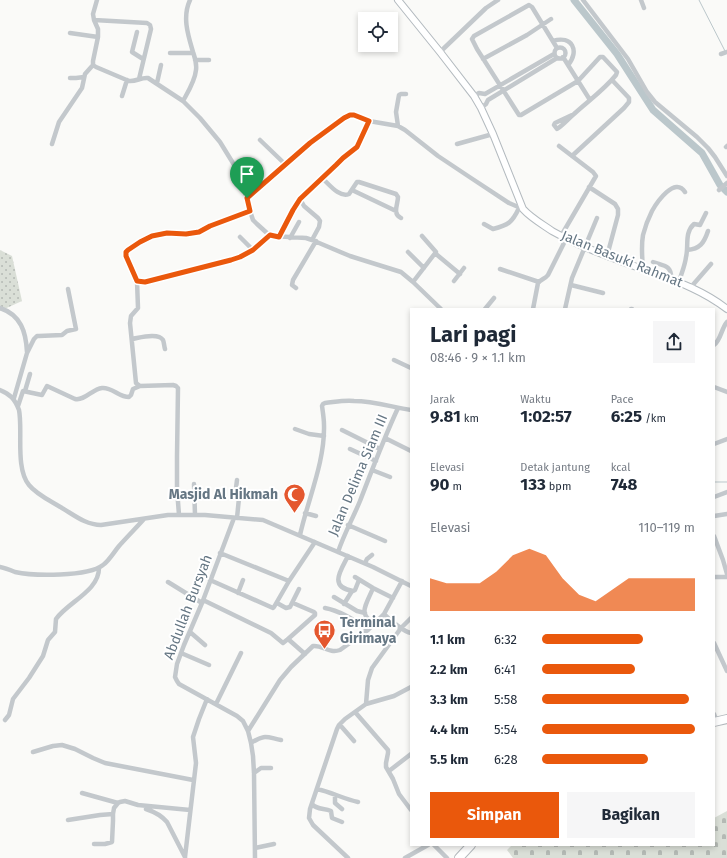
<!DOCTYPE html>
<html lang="id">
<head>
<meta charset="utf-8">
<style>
	:root { --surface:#fff; --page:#f6f6f7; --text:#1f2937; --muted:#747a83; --accent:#ea580c }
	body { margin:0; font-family:"Fira Sans",sans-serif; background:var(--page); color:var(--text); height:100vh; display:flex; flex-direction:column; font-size:15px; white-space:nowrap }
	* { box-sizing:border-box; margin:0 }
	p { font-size:13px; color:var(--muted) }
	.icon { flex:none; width:22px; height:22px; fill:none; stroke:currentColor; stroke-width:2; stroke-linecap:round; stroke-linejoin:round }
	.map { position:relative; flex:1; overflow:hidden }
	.drawer { position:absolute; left:410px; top:308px; width:305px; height:538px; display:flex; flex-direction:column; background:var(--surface); border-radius:0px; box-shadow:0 2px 6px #0003 }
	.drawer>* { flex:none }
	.tools { position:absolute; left:358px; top:12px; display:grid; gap:8px }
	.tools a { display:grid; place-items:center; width:40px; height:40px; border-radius:0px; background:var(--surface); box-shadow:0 2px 6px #0003; font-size:20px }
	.pin { position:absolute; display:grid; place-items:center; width:34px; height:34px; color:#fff; margin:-41px -17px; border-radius:50% 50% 50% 0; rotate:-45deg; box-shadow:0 0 4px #0007 }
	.pin .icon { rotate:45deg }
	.round { display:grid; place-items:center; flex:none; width:42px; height:42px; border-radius:0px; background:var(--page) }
	.headline { display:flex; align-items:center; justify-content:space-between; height:68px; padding:0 20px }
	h1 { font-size:22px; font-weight:700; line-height:30px }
	.figures { display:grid; grid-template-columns:repeat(3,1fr); gap:6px; height:68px; padding:4px 20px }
	.figures div { display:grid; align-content:center }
	.figures b { font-size:17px; font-weight:700 }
	.figures small { font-size:11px; font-weight:400 }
	.figures p { font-size:11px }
	.chart { height:112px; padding:8px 20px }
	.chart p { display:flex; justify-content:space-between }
	.chart svg { width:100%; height:72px; margin-top:4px; fill:var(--accent); opacity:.7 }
	.action { display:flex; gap:8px; margin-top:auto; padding:8px 20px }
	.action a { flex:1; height:46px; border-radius:0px; background:var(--accent); color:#fff; font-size:16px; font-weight:700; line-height:46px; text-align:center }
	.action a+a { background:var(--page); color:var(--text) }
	ul { padding:0 20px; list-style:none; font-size:13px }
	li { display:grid; grid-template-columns:64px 48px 1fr; align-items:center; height:30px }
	li i { height:10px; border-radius:5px; background:var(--accent) }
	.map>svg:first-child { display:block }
	.grass { fill:url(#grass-dots) }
	.cemetery { fill:url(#cemetery-stones) }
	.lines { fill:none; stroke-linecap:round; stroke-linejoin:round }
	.stream { stroke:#bbc7cb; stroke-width:1 }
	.river { stroke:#bbc7cb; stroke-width:7 }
	.secondary-casing { stroke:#b3babf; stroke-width:8 }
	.highway-casing { stroke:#b4b9bd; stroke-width:10 }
	.street { stroke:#c3c8cc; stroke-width:4.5 }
	.secondary { stroke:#fff; stroke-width:6 }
	.highway { stroke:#fff; stroke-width:8 }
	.route-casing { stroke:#fff; stroke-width:8 }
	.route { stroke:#ea580c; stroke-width:5 }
	.labels { text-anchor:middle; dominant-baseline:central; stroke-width:4; stroke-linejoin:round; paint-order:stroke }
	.street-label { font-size:14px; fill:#657683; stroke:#fff }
	.poi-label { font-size:14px; font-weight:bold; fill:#657683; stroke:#fff; text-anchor:end }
</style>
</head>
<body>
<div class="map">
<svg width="727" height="858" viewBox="0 0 727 858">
	<defs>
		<pattern id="grass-dots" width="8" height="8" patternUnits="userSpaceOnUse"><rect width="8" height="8" fill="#dadfd7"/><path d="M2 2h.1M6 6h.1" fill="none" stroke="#b4b9b4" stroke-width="1.8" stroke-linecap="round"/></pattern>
		<pattern id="cemetery-stones" width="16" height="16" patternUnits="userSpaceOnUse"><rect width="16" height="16" fill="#dadfd7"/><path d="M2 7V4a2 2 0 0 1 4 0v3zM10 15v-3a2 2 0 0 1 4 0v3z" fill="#b4b9b4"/></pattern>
	</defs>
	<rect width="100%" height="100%" fill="#fafaf8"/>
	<path class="grass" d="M0 250 12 256 22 301 0 311Z"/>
	<path class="cemetery" d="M727 811V858H513L507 850 512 845H714V818Z"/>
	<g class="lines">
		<path class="stream" d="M699 0 725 51
			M714 482H727"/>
		<path class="river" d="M574 0 617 54 653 110 702 153 720 185 727 192"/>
		<defs>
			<path id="secondary" d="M398 0 440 52 474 96 481 108 493 134 523 209C531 218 542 224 552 231 584 249 619 260 653 273 680 282 705 292 727 309"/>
			<path id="highway" d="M714 722 727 719
				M459 858 471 845"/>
		</defs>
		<use href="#secondary" class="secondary-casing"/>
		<use href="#highway" class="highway-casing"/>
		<path class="street" d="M97 0 93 14 94 20 98 29V37L93 61V65L96 67 129 81C136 82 141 77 148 78L183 101 200 118 220 142 236 168 247 198 250 211 253 220 257 224 268 234 273 236 306 238 312 240 350 256 401 272 413 282 441 309
			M583 0 628 59 647 92 655 102 697 137 708 148 715 157 727 176
			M641 0 644 8
			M94 20 147 23 150 25 151 29 139 79
			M137 32 132 52 143 59
			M70 33 98 37
			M553 41C572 35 580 51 568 65
			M554.5 53a5.5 5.5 0 1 1 11 0a5.5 5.5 0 1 1-11 0Z
			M557 48 532 7 529 5 474 36 472 39 477 49 519 115H521L578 81 600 57H603L617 72 616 75C604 90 588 101 574 114 568 119 563 125 557 129L554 125 555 123 572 115
			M440 52 486 8 498 0
			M170 53H193
			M721 54 727 52
			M563 57 590 100
			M483 59 527 35 551 19
			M195 60H209
			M70 78H76L84 77
			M157 83 161 65
			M122 96 127 80
			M474 96 479 93 485 94 554 54
			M183 101C188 92 195 81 196 70 197 63 195 58 193 52 188 35 182 17 190 0
			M481 108 486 104 488 100 557 58
			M398 126 396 112 399 95 401 94H406
			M260 140 286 165
			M52 144 59 122 82 88 85 74 93 65
			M457 144 493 134
			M559 146 593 172 596 176 561 236
			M726 147 727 146
			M572 156 624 108 629 102V98L612 80
			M322 178C329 184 339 198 349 194L357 182H359L396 194 398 197C398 204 392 214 401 218
			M589 187 615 204 618 209V215L607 256
			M352 190 396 211
			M719 190 727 183
			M247 198 310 143 344 117 353 115 369 121 398 126 405 130 438 156 471 178 509 203 523 209
			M300 199 304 206 318 218 320 221 319 227 312 240
			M484 224 493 229C508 225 512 223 519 208
			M240 237 253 250
			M279 237 293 210 300 199 336 165 343 158 357 147 369 121
			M290 238 299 222
			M687 250C700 249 704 243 708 231
			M408 252 424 268
			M436 254 460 274
			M653 262C664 266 672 265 671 279
			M500 269 539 282
			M643 269C642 257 641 246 643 235 645 227 648 219 652 211 657 202 675 176 685 192
			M137 281 145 282 231 260C248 255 257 246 270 235
			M454 281 464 268
			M413 282 436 252 422 236
			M679 282C681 274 685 266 686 257 689 246 684 233 694 224L700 225 706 213
			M571 285 603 293
			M691 287 711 264
			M296 288 292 285 293 280 316 241
			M0 308C21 315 26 332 27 352
			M485 309 494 298
			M533 309 538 283C541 279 545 279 548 275L566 239
			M565 309 572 278 597 218
			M631 309H632
			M132 339C139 338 158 332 163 340 164 342 164 346 165 349
			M714 345C721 340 721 329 727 322
			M394 360 411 368
			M714 387 727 392
			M0 390C10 394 15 399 19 410 23 430 15 468 29 485 37 495 51 501 62 508 74 515 86 525 101 525L168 515H205L263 520 373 567 411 586
			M25 391 30 374
			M14 398 27 353 34 339 37 336H39L62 335 67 331 76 329 68 289
			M18 406 23 391 42 395 47 386 75 399C85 401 92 389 102 388 112 387 119 397 129 397L131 395 133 389 140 386
			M295 429 309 434 324 436
			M342 430 380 449
			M385 438 411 451
			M714 444 727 439
			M350 449 376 461
			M372 470 390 477
			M194 484 195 515
			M714 497 727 492
			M305 513 316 516
			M179 515 177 489V456L178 388 176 386 173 385 140 386 136 383 130 323 131 316 138 308 137 281 126 256V252L128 250 140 241 152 236 167 233 187 234 199 232 221 222 250 211
			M714 516 727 514
			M234 518 202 603 184 645 177 664 175 677 177 681 179 684 237 716 243 721 248 731 251 743 253 756 254 773 255 858
			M237 518 239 498 236 488 237 480
			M348 525 385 541
			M300 535C308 499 325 462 324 425 324 419 323 413 322 406L323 404 325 403C335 402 344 400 354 401 373 401 392 407 411 410
			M714 536 723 560 727 574
			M338 552C344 534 353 518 360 501 372 470 384 438 398 408
			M220 553 289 581
			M348 556C341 570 328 587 353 591L355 590 359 580
			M365 563 367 559 372 555
			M0 567C5 568 10 570 15 572 33 576 88 577 103 565 109 561 114 552 119 546 127 537 136 528 144 519
			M355 577 373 588 393 598
			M714 577H727
			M210 580 273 608 274 607 289 581 315 542
			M168 582 202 603
			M373 588C371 594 362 609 365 614 366 618 371 621 374 624
			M238 593 243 580
			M334 597 357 611 365 613
			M203 600 271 633 283 643 288 639 305 654
			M277 603 286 608 290 607 299 589
			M344 604 352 591
			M325 608C341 611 355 620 368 630
			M384 614C390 620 404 632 411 633
			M190 632 205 645
			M288 639 315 615V613L314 612 293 603
			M714 643 727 671
			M181 653 209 665
			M216 704 241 653
			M366 704 368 680 372 668 401 628 411 618
			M355 712 388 750V753L386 763V767L393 779 399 794 411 810
			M714 714 715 717
			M5 720 9 715 13 699 29 678 43 656 48 640 55 632 56 619C68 602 99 591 99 568
			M340 725 354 741
			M248 731 280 680 291 667 313 646C323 645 329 654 340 650L368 630 384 614 402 581
			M251 743C265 734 266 737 281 740
			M33 752 53 746 62 745 75 749 93 758 105 763 193 780
			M389 771 411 754
			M254 773 261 768H271
			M317 789C331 792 344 799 358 802
			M82 793 118 803 120 802 125 801 138 805 190 810
			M335 795V803L342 809
			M312 804C317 810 324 808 331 811L332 818 342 822
			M146 809C155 812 161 815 167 822L185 857
			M68 820 100 815 113 814 114 808 118 803
			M94 844H105L112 842 113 821V814
			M434 845 447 858
			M255 848 274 844
			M185 857 196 763 193 737 199 719 207 699
			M348 858 313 825 309 818 310 809 337 729 339 725 345 719 366 704 394 696 411 687
			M405 858 428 845"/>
		<use href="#secondary" class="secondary"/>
		<use href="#highway" class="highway"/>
	</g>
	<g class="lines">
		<defs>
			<path id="route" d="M350 115H354L369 121 357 147 343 158 336 165 300 199 293 210 279 237 270 235 253 250 240 257 231 260 145 282 137 281 126 256V252L128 250 140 242 152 236 167 233 186 234 199 232 210 226 250 211 247 198 310 143 344 118Z"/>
		</defs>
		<use href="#route" class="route-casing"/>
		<use href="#route" class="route"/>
	</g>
	<defs>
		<symbol id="mosque-pin" viewBox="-11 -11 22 30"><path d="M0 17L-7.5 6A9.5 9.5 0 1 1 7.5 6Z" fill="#e4572e" stroke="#fff"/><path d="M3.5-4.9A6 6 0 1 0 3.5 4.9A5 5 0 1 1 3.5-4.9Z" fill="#fff"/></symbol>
		<symbol id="bus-pin" viewBox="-11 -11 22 30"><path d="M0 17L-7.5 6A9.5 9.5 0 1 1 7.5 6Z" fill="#e4572e" stroke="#fff"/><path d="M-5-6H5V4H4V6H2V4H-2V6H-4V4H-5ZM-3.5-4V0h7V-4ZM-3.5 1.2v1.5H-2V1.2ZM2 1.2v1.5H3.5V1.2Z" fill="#fff"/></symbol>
	</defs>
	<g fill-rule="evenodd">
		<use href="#mosque-pin" x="282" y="482" width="25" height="34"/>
		<use href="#bus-pin" x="312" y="618" width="25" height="34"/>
	</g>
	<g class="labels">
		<g class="street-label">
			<text transform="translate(622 259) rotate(22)">Jalan Basuki Rahmat</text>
			<text transform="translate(358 475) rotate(-67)">Jalan Delima Siam III</text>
			<text transform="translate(188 607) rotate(-69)">Abdullah Bursyah</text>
		</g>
		<g class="poi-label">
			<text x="278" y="494">Masjid Al Hikmah</text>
			<text x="340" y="622" text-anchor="start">Terminal<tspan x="340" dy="16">Girimaya</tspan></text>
		</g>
	</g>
</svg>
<div class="tools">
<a><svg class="icon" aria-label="locate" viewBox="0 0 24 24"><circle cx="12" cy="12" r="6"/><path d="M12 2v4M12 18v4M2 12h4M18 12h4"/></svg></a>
</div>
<div class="pin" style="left:247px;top:198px;background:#1e9e55"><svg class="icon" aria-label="arrive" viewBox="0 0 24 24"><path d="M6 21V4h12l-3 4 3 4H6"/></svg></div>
<section class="drawer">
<div class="headline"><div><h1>Lari pagi</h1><p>08:46 · 9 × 1.1 km</p></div><a class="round"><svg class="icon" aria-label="share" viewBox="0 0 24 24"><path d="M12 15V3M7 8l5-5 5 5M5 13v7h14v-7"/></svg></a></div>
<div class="figures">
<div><p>Jarak</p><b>9.81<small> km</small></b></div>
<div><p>Waktu</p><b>1:02:57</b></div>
<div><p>Pace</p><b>6:25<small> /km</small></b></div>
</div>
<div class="figures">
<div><p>Elevasi</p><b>90<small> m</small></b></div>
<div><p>Detak jantung</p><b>133<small> bpm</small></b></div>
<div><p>kcal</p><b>748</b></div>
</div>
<div class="chart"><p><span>Elevasi</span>110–119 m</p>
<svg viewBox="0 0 160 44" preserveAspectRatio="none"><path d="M0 44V24L10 27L20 27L30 27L40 20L50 10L60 6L70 10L80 24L90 34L100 38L110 31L120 24L130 24L140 24L150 24L160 24V44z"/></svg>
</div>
<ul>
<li><b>1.1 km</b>6:32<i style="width:66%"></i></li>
<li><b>2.2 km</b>6:41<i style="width:61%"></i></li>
<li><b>3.3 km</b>5:58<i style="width:96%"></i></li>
<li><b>4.4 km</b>5:54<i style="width:100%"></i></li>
<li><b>5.5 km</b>6:28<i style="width:69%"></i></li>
</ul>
<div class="action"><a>Simpan</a><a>Bagikan</a></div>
</section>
</div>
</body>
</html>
